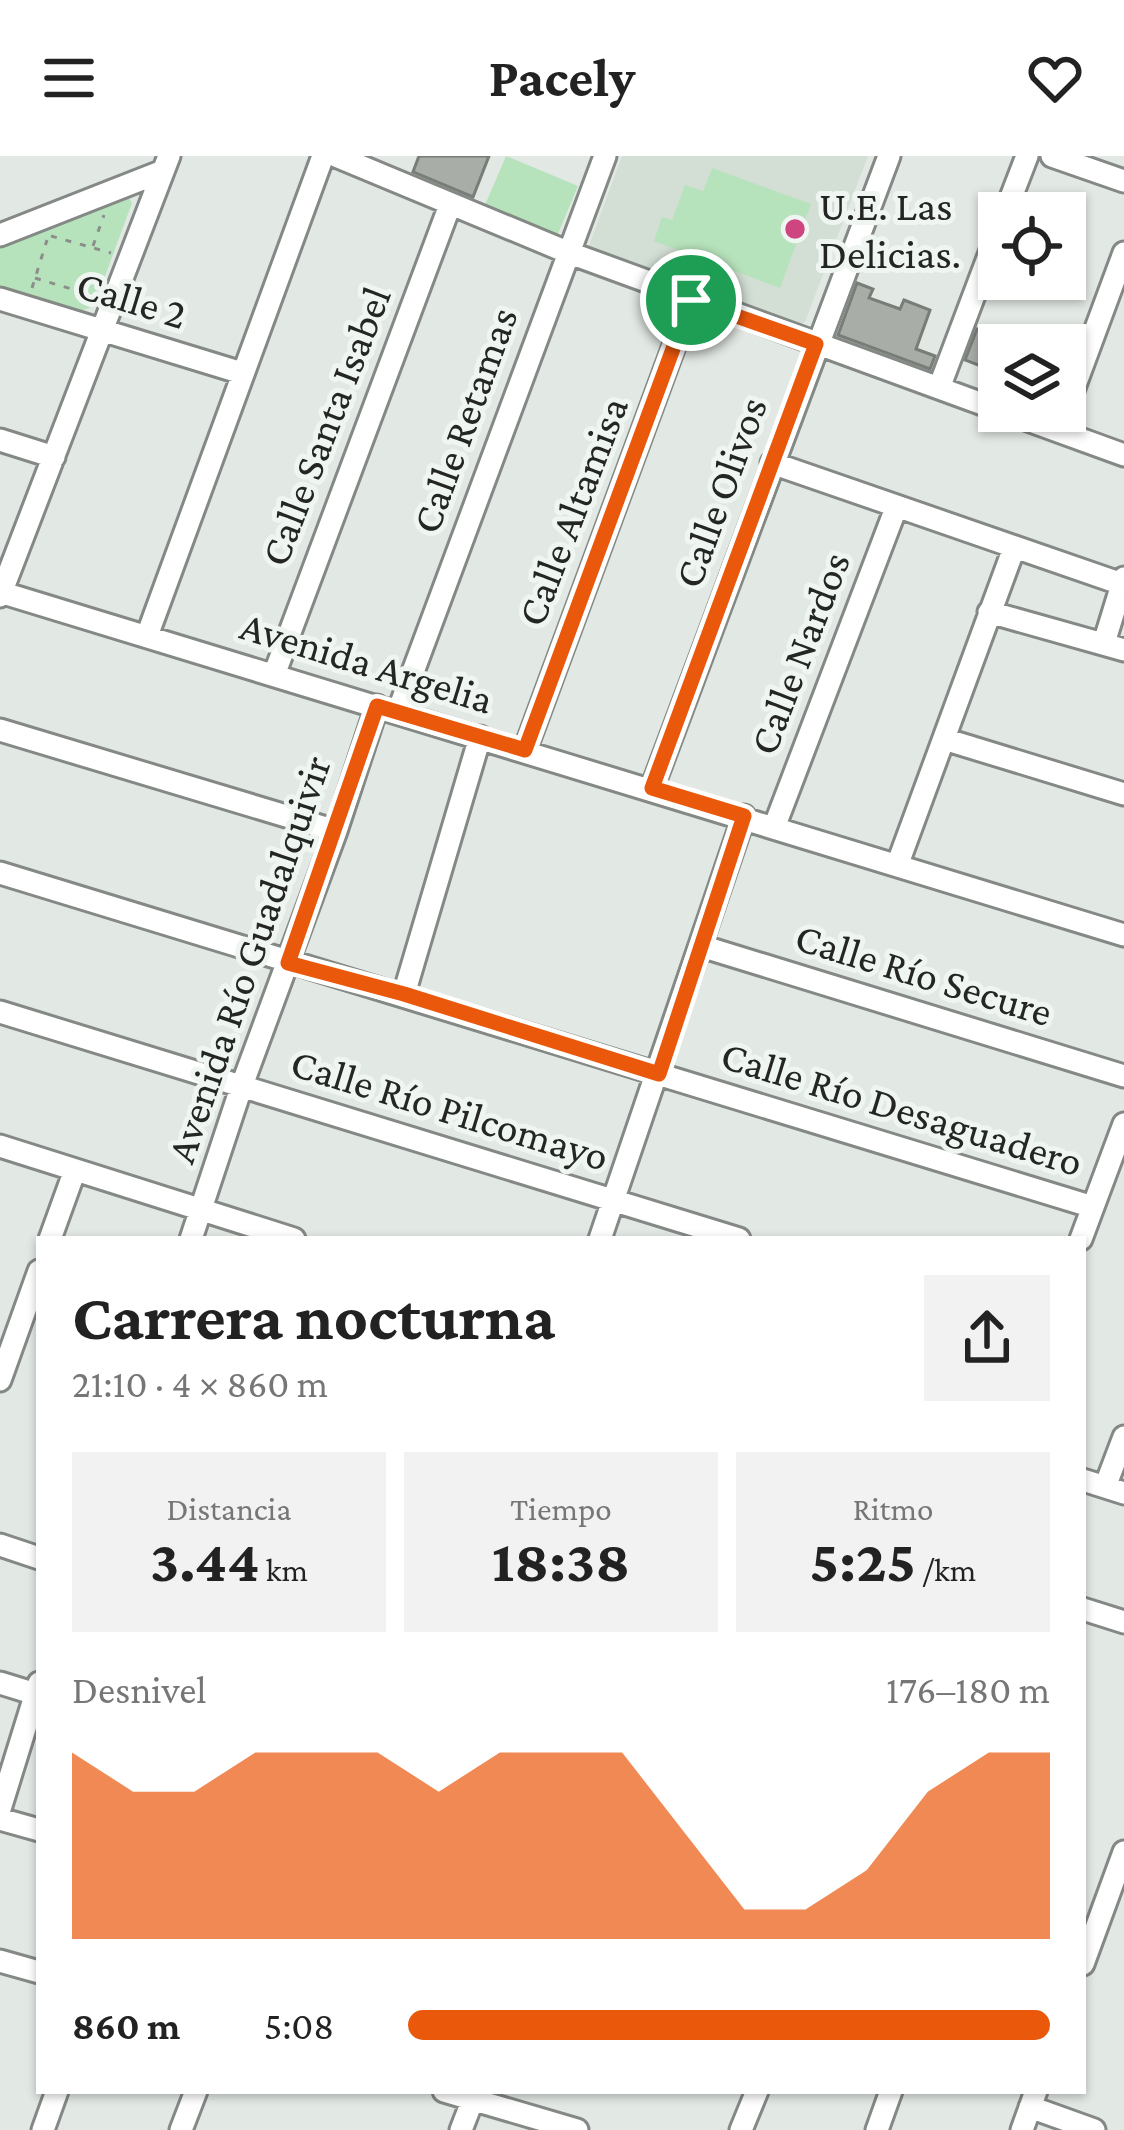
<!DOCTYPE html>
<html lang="es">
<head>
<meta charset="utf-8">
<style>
	:root { --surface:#fff; --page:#f2f2f2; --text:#222; --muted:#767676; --accent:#ea580c }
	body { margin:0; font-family:"Crimson Pro",serif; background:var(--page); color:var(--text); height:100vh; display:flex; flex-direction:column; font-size:45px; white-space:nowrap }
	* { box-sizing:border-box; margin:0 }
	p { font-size:39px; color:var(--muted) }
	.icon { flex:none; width:66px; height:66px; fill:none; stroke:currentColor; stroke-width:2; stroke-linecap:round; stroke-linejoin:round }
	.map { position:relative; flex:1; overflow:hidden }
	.panel { position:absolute; left:36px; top:1080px; width:1050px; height:858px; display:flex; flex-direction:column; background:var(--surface); border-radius:0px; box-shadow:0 3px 9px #0004 }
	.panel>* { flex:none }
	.controls { position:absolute; left:978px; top:36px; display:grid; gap:24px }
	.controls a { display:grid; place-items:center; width:108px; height:108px; border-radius:0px; background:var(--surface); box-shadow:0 3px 9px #0004; font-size:60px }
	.pin { position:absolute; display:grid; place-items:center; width:102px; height:102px; color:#fff; margin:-51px; border:6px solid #fff; border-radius:50%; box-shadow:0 3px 12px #0007 }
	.round { display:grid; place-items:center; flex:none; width:126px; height:126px; border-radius:0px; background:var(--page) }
	.summary { display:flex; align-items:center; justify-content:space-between; height:204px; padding:0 36px }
	h1 { font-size:66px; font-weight:700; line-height:90px }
	.stats { display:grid; grid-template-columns:repeat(3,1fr); gap:18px; height:204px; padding:12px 36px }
	.stats div { display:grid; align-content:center; border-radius:0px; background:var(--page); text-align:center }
	.stats b { font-size:60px; font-weight:700 }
	.stats small { font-size:33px; font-weight:400 }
	.stats p { font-size:33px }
	.chart { height:336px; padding:24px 36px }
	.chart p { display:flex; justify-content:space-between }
	.chart svg { width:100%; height:216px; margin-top:12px; fill:var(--accent); opacity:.7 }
	ul { padding:0 36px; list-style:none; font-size:39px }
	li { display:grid; grid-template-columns:192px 144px 1fr; align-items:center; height:90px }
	li i { height:30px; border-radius:15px; background:var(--accent) }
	header { display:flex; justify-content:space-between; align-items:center; height:156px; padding:0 36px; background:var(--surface); font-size:54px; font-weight:700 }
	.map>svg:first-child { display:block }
	.built { fill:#d3dfd4 }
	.green { fill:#b7e3bc }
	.building { fill:#a8ada8; stroke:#787d78; stroke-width:3 }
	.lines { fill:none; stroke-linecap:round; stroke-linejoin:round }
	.minor-casing { stroke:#848985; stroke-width:27 }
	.path { stroke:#8b8f8b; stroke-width:3; stroke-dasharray:6 9; stroke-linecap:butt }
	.minor { stroke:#fff; stroke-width:21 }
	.route-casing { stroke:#fff; stroke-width:24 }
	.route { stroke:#ea580c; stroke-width:15 }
	.poi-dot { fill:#ce457f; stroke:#eff5f0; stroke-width:4.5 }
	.labels { text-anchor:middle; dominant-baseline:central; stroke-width:10; stroke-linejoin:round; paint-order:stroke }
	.poi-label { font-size:42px; fill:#242624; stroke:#eff5f0; text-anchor:start }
	.street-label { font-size:42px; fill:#242624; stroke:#eff5f0 }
</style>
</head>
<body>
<header><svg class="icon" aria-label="menu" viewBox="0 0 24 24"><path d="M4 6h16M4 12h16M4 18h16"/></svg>Pacely<svg class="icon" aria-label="heart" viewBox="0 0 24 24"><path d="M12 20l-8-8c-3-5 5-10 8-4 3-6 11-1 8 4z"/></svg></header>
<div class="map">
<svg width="1124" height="1974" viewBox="0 0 1124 1974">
	<rect width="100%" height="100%" fill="#e2e8e3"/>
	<path class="built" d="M622 0H868L805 166 798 169 587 95Z"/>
	<path class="green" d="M506 0 578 30 557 80 485 49Z
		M712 12 811 48 780 132 654 85 662 61 672 64 685 29 703 35Z
		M128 40 132 47 94 150 81 155 0 130V85Z"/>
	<path class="building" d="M419 0H489L473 41 413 16Z
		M857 127 873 133 869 142 900 153 904 144 930 154 916 193 935 200 930 213 838 179Z
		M977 173 999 180V217L965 204Z"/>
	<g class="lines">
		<defs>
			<path id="minor" d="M336 0 567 96 999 254
				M1052 0 1124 25
				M1005 57 1027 0
				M0 79 163 15
				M0 143 242 217
				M939 232 999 73
				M1003 255 1124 299
				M1058 275 1124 97
				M0 284 54 301
				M772 307 1122 428
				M0 436 1124 779
				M0 440 169 0
				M989 456 1124 494
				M147 480 323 0
				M1104 487 1124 422
				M274 519 450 49
				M398 556 605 0
				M0 574 336 675
				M944 583 1124 638
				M525 594 691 144
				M652 632 889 0
				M775 669 896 352
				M898 707 1014 392
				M0 717 1093 1051
				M701 790 1124 920
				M404 838 480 581
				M0 856 739 1083
				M0 990 294 1083
				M50 1083 75 1014
				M191 1083 241 932 336 675 377 550
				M600 1083 744 660
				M1081 1083 1124 968
				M0 1224 39 1115
				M1083 1324 1124 1337
				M1105 1331 1124 1281
				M0 1389 39 1402
				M1083 1453 1124 1466
				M0 1527 39 1539
				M0 1653 39 1527
				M0 1663 39 1674
				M0 1805 39 1816
				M1083 1808 1124 1696
				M444 1935 577 1974
				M1030 1951 1094 1974
				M43 1974 57 1935
				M181 1974 196 1935
				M461 1974 473 1943
				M741 1974 757 1935
				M877 1974 891 1935
				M1022 1974 1036 1935"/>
		</defs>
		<use href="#minor" class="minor-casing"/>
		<path class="path" d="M51 80 111 97
			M93 90 104 59
			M35 122 88 138 90 143
			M32 132 47 84"/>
		<use href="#minor" class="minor"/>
	</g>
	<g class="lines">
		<defs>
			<path id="route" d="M691 144 816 188 652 632 744 660 659 918 404 838 288 807 377 550 525 594Z"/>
		</defs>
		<use href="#route" class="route-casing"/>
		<use href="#route" class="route"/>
	</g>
	<circle class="poi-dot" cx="795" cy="73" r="12"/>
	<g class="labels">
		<g class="poi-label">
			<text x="819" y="49">U.E. Las<tspan x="819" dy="48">Delicias.</tspan></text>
		</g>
		<g class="street-label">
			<text transform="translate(132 143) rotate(17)">Calle 2</text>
			<text transform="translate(464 264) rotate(-70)">Calle Retamas</text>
			<text transform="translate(325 270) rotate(-69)">Calle Santa Isabel</text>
			<text transform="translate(720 336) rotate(-70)">Calle Olivos</text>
			<text transform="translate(572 355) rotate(-69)">Calle Altamisa</text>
			<text transform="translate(799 497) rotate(-69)">Calle Nardos</text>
			<text transform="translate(367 506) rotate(17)">Avenida Argelia</text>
			<text transform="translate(248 803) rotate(-71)">Avenida Río Guadalquivir</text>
			<text transform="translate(924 818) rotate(17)">Calle Río Secure</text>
			<text transform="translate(902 952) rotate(17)">Calle Río Desaguadero</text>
			<text transform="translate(450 953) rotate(17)">Calle Río Pilcomayo</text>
		</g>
	</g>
</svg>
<div class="controls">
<a><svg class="icon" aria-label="locate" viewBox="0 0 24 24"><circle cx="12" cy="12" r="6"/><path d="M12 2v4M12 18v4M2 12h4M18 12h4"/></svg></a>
<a><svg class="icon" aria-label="layers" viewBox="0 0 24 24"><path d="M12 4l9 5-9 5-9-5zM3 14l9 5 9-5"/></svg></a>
</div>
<div class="pin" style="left:691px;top:144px;background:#1e9e55"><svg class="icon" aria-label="arrive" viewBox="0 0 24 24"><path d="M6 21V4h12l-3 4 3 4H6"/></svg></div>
<section class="panel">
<div class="summary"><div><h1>Carrera nocturna</h1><p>21:10 · 4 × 860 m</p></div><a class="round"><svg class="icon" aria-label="share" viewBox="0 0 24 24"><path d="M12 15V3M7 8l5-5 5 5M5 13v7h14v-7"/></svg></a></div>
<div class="stats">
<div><p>Distancia</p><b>3.44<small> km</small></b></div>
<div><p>Tiempo</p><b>18:38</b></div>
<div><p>Ritmo</p><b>5:25<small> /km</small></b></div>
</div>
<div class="chart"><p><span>Desnivel</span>176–180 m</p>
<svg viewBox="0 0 160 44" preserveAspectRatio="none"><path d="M0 44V6L10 14L20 14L30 6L40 6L50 6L60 14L70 6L80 6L90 6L100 22L110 38L120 38L130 30L140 14L150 6L160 6V44z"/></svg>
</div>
<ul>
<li><b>860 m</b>5:08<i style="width:100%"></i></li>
</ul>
</section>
</div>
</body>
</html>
